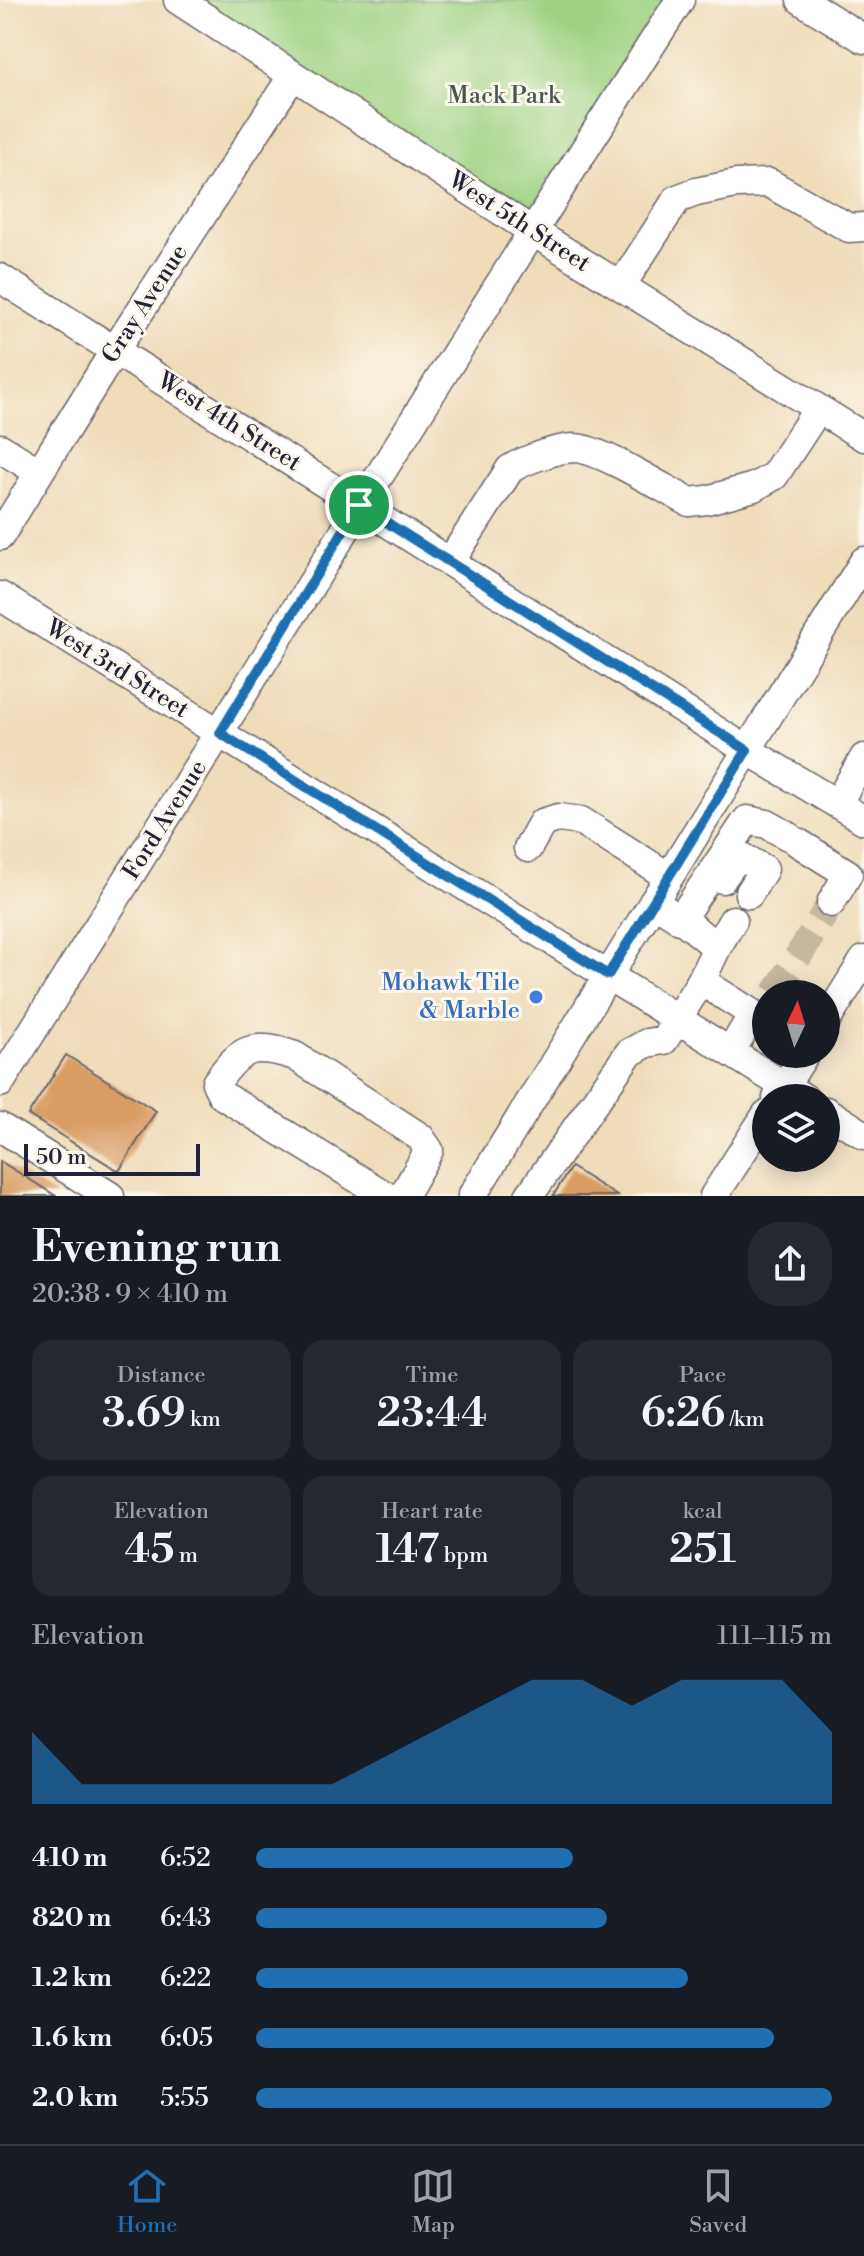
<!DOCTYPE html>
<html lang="en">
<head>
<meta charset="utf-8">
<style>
	:root { --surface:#171b24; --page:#242831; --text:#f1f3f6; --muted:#9ea1a6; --line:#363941; --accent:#1f6fb2 }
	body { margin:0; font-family:"Libre Bodoni",serif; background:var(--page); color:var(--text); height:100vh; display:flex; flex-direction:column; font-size:30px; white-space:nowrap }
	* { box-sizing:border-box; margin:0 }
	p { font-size:26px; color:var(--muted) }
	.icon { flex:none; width:44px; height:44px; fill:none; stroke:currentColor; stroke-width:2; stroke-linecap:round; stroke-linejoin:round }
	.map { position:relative; height:1196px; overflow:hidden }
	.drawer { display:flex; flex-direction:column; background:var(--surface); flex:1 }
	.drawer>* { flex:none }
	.needle { width:52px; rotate:4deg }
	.tools { position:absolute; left:752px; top:980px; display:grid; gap:16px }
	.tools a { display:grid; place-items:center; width:88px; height:88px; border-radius:50%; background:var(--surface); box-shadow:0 4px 20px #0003; font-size:40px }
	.scale { position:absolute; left:24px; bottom:20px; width:176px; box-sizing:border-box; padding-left:8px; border:4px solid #22223b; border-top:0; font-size:22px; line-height:28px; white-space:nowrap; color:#22223b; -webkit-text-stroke:6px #fbf7ec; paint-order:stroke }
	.pin { position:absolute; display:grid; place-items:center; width:68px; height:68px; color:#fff; margin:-34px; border:4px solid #fff; border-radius:50%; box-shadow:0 2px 8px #0007 }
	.round { display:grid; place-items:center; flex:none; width:84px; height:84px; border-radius:32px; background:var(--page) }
	.head { display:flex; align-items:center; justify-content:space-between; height:136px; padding:0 32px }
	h1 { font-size:44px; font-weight:600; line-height:60px }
	.stats { display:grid; grid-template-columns:repeat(3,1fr); gap:12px; height:136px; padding:8px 32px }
	.stats div { display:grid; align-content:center; border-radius:20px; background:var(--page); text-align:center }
	.stats b { font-size:40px; font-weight:600 }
	.stats small { font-size:22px; font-weight:400 }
	.stats p { font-size:22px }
	.chart { height:224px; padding:16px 32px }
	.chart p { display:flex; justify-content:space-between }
	.chart svg { width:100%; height:144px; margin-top:8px; fill:var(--accent); opacity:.7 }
	ul { padding:0 32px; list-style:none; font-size:26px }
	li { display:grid; grid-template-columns:128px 96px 1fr; align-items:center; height:60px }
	li i { height:20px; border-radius:10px; background:var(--accent) }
	.tab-bar { display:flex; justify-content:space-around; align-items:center; height:112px; border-top:2px solid var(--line); background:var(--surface); font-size:22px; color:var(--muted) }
	.tab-bar a { display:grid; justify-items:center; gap:4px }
	.tab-bar .active { color:var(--accent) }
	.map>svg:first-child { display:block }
	.green { fill:#9ed180; stroke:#607a5e; stroke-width:2 }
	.building { fill:#d99c64 }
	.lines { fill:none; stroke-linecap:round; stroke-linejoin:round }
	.minor-tunnel { stroke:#c6b7a0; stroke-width:28; stroke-dasharray:28 14; stroke-linecap:butt }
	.minor-casing { stroke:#6a6367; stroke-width:31 }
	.minor { stroke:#fff; stroke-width:28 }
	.route-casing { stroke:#fff; stroke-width:16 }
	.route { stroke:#1f6fb2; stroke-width:10 }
	.shop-dot { fill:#3f7fe0; stroke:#fbf7ec; stroke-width:3 }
	.labels { text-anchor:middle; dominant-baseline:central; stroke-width:6; stroke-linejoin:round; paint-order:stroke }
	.park-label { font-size:24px; fill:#475750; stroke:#fbf7ec }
	.street-label { font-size:24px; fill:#22223b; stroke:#fbf7ec }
	.shop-label { font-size:24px; fill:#366cbe; stroke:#fbf7ec; text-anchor:end }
</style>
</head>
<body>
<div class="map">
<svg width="864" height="1196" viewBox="0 0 864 1196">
	<rect width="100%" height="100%" fill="#fbf7ec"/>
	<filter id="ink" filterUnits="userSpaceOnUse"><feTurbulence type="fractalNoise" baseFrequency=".0125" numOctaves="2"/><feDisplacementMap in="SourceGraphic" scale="16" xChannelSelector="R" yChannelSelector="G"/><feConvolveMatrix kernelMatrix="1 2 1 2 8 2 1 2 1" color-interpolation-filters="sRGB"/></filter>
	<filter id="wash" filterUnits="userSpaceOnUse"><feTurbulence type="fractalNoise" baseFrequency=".006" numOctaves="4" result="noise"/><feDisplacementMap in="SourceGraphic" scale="32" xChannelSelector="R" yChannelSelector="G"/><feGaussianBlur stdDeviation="1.8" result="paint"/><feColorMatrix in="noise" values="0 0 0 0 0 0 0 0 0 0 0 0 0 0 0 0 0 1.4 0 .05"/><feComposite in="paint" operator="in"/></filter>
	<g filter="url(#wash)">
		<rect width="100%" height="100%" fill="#efdcb9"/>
		<path class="green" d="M178 0H680L532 231Z"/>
		<g id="blocks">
			<path class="building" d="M66 1055 156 1111 119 1171 28 1115Z
				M0 1161 56 1196H0Z
				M571 1167 617 1196H553Z"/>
		</g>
	</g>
	<g filter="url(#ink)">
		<use href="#blocks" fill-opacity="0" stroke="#6a6367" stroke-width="2"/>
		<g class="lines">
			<path class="minor-tunnel" d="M775 994 831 903"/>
			<defs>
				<path id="minor" d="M178 0 532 231 864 437
					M801 0 864 39
					M0 278 747 750 864 820
					M621 286 677 199 696 192 736 184 769 183 849 228 864 227
					M0 448 39 472
					M0 536 115 350 293 75
					M450 562 510 469C525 460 557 448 575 448 601 449 664 489 689 502L707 500 754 487 774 476 818 409
					M0 596 804 1098
					M837 804 864 758
					M797 842 848 874 831 903
					M528 848 542 823 558 818 581 821 669 877
					M722 879 739 855 764 869 749 894
					M680 920 747 820 767 824 788 836
					M717 947 733 920
					M701 981 753 1014 731 1051
					M826 1021 864 960
					M0 1083C227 722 449 359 680 0
					M777 1098 805 1054
					M826 1111 864 1135
					M0 1127 110 1196
					M386 1196 222 1095 216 1083C241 1047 253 1042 295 1056L420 1137 429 1150 403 1196
					M472 1196 864 561
					M529 1196 629 1053 647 1043 664 1040 701 981 717 947 688 924 653 902
					M714 1196 766 1115"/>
			</defs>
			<use href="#minor" class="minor-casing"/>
			<use href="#minor" class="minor"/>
		</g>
	</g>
	<g class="lines" filter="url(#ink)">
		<defs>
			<path id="route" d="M359 505 747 750 608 975 220 733Z"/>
		</defs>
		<use href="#route" class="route-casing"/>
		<use href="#route" class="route"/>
	</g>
	<circle class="shop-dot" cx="536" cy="997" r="8"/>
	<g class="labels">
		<g class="park-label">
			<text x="504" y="96">Mack Park</text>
		</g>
		<g class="street-label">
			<text transform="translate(519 222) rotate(33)">West 5th Street</text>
			<text transform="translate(145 304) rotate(-57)">Gray Avenue</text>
			<text transform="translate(229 422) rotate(32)">West 4th Street</text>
			<text transform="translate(117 669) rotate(32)">West 3rd Street</text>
			<text transform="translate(165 820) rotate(-58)">Ford Avenue</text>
		</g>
		<g class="shop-label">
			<text x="520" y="983">Mohawk Tile<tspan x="520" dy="28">&amp; Marble</tspan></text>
		</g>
	</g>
</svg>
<div class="tools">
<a><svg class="needle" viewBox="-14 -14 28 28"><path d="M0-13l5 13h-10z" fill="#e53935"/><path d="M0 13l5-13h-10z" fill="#9ea1a6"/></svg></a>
<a><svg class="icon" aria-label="layers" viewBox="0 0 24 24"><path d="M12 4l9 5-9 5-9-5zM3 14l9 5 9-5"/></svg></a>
</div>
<div class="scale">50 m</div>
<div class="pin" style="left:359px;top:505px;background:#1e9e55"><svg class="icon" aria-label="arrive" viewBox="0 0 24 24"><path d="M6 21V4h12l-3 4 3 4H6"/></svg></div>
</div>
<section class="drawer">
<div class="head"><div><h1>Evening run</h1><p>20:38 · 9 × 410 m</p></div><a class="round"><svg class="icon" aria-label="share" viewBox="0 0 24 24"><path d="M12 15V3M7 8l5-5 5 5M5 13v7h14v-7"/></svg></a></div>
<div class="stats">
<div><p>Distance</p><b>3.69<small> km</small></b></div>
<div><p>Time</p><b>23:44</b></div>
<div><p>Pace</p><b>6:26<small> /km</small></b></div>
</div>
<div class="stats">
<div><p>Elevation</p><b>45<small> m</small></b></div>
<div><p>Heart rate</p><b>147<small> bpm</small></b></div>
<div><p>kcal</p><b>251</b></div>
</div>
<div class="chart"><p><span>Elevation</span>111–115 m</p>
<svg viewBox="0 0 160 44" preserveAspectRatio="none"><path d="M0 44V22L10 38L20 38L30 38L40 38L50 38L60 38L70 30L80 22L90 14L100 6L110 6L120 14L130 6L140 6L150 6L160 22V44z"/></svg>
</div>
<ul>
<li><b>410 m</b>6:52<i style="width:55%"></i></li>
<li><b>820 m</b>6:43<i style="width:61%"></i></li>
<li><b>1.2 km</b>6:22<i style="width:75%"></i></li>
<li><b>1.6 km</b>6:05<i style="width:90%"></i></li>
<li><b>2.0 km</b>5:55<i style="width:100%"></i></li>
</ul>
</section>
<nav class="tab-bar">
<a class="active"><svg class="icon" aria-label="home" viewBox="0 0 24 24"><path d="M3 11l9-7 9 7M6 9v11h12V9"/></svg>Home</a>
<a><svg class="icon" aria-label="map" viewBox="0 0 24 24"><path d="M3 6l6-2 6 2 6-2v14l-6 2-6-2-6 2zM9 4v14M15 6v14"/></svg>Map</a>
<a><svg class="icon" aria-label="saved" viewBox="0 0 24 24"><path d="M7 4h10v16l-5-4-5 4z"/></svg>Saved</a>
</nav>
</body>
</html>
